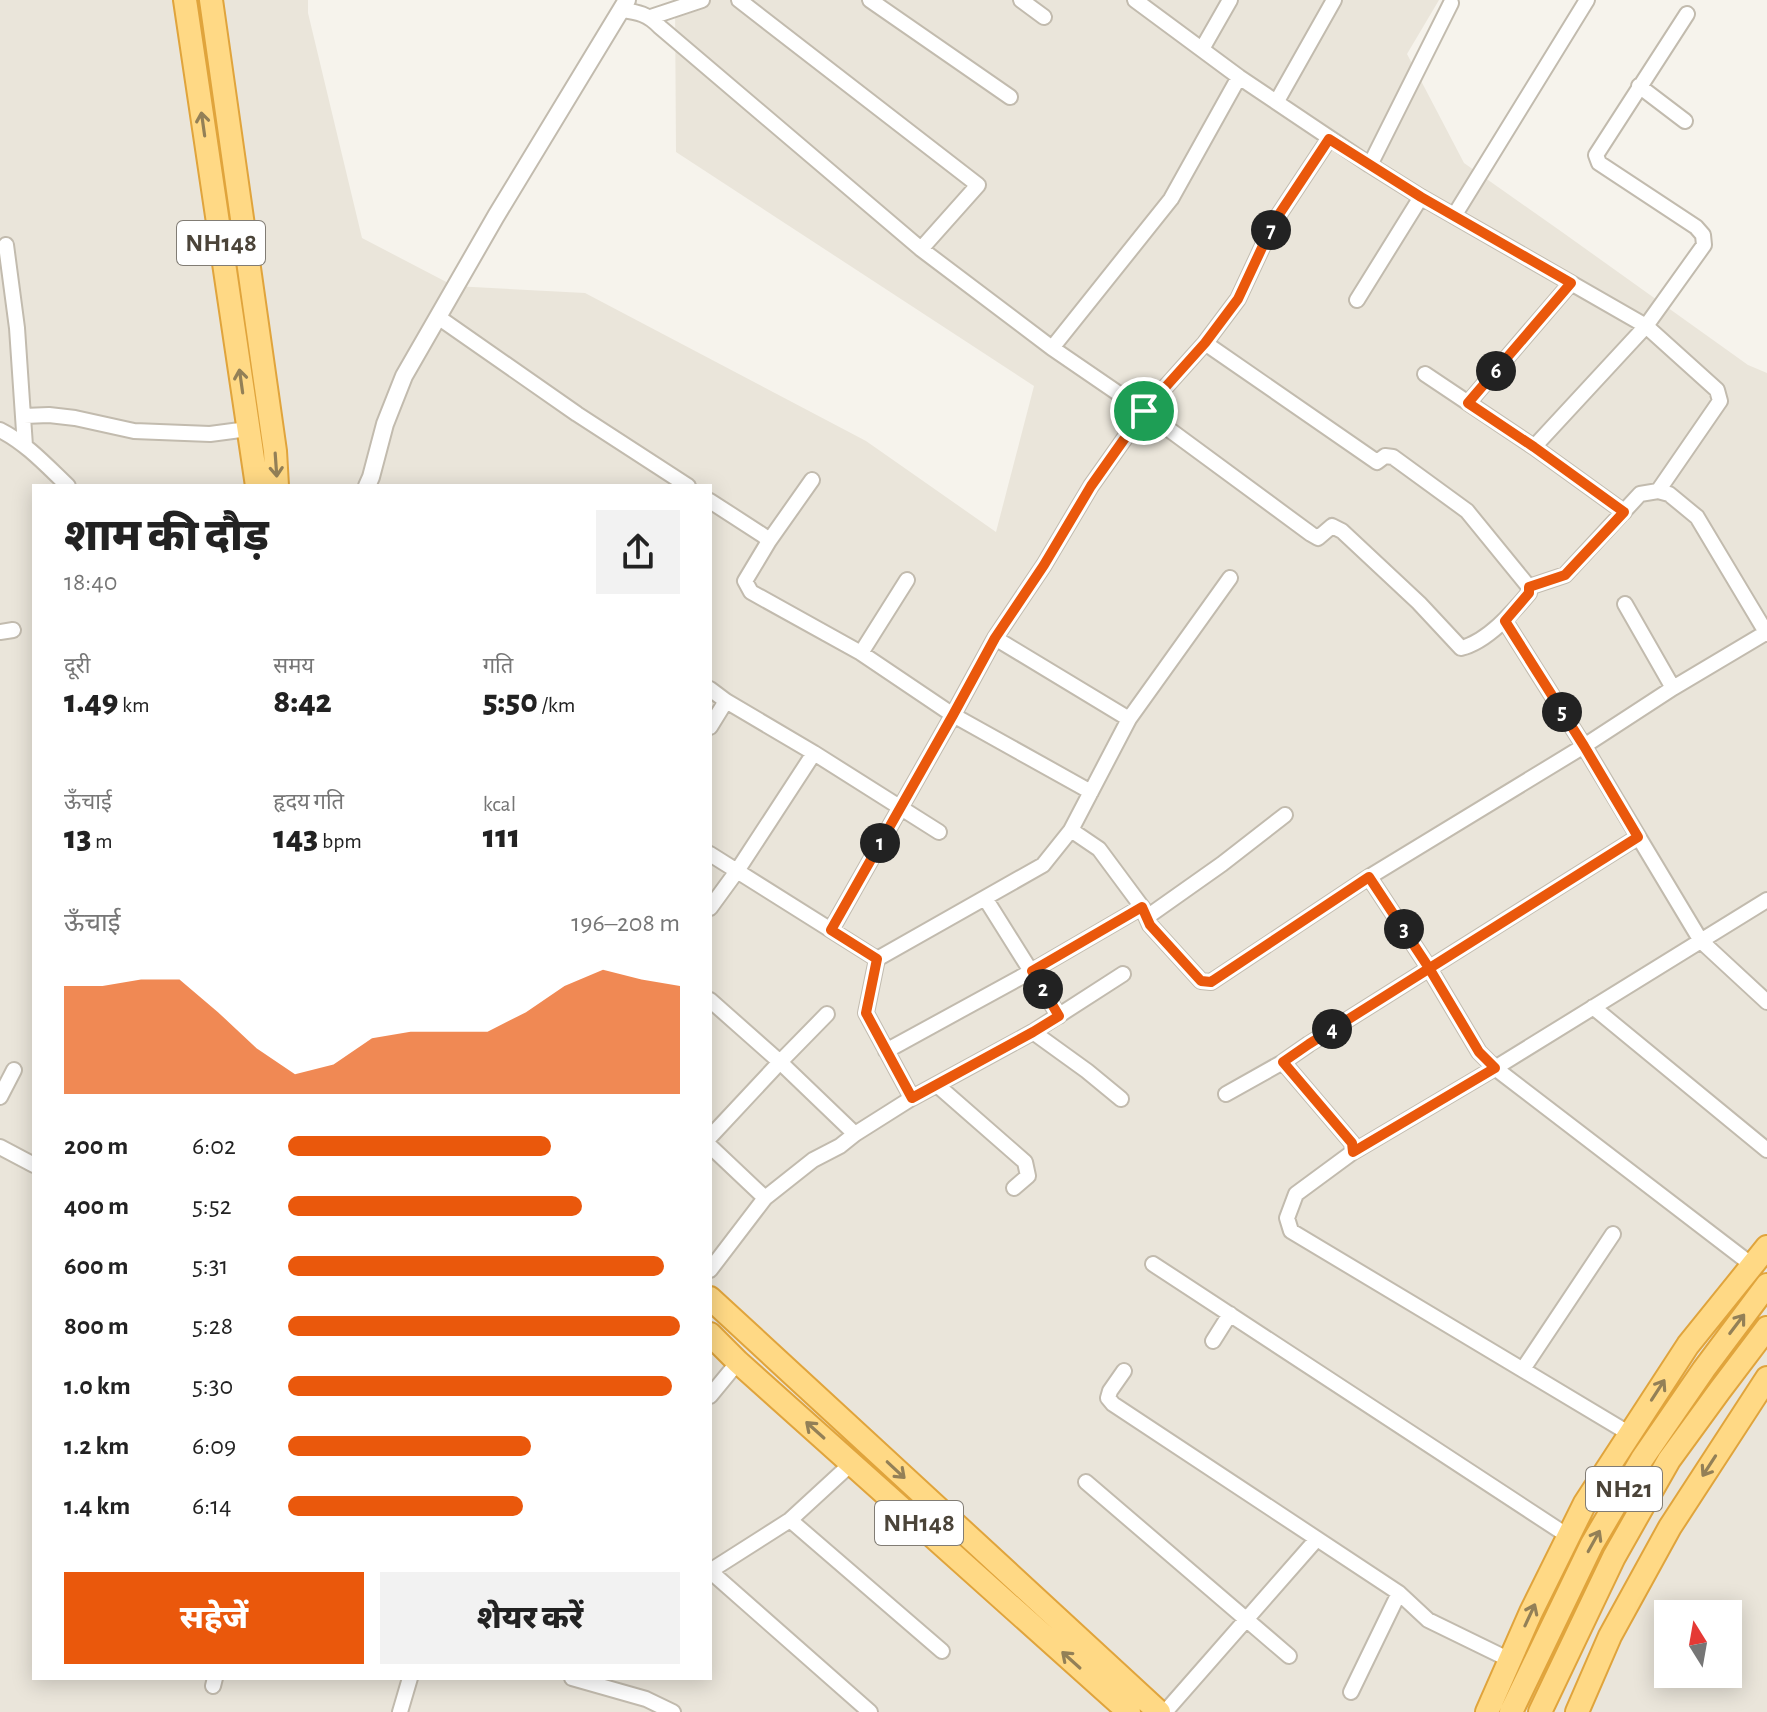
<!DOCTYPE html>
<html lang="hi">
<head>
<meta charset="utf-8">
<style>
	:root { --surface:#fff; --page:#f2f2f2; --text:#222; --muted:#767676; --accent:#ea580c }
	body { margin:0; font-family:"Alegreya Sans","Noto Sans Devanagari",sans-serif; background:var(--page); color:var(--text); height:100vh; display:flex; flex-direction:column; font-size:30px; white-space:nowrap }
	* { box-sizing:border-box; margin:0 }
	p { font-size:26px; color:var(--muted) }
	.icon { flex:none; width:44px; height:44px; fill:none; stroke:currentColor; stroke-width:2; stroke-linecap:round; stroke-linejoin:round }
	.map { position:relative; flex:1; overflow:hidden }
	.side { position:absolute; left:32px; top:484px; width:680px; height:1196px; display:flex; flex-direction:column; background:var(--surface); border-radius:0px; box-shadow:0 4px 20px #0003 }
	.side>* { flex:none }
	.needle { width:52px; rotate:349deg }
	.controls { position:absolute; left:1654px; top:1600px; display:grid; gap:16px }
	.controls a { display:grid; place-items:center; width:88px; height:88px; border-radius:0px; background:var(--surface); box-shadow:0 4px 20px #0003; font-size:40px }
	.pin { position:absolute; display:grid; place-items:center; width:68px; height:68px; color:#fff; margin:-34px; border:4px solid #fff; border-radius:50%; box-shadow:0 2px 8px #0007 }
	.km { position:absolute; width:40px; height:40px; margin:-20px; border-radius:50%; background:#222; color:#fff; font-size:22px; line-height:40px; text-align:center }
	.round { display:grid; place-items:center; flex:none; width:84px; height:84px; border-radius:0px; background:var(--page) }
	.summary { display:flex; align-items:center; justify-content:space-between; height:136px; padding:0 32px }
	h1 { font-size:44px; font-weight:800; line-height:60px }
	.metrics { display:grid; grid-template-columns:repeat(3,1fr); gap:12px; height:136px; padding:8px 32px }
	.metrics div { display:grid; align-content:center }
	.metrics b { font-size:34px; font-weight:800 }
	.metrics small { font-size:22px; font-weight:400 }
	.metrics p { font-size:22px }
	.chart { height:224px; padding:16px 32px }
	.chart p { display:flex; justify-content:space-between }
	.chart svg { width:100%; height:144px; margin-top:8px; fill:var(--accent); opacity:.7 }
	.action { display:flex; gap:16px; margin-top:auto; padding:16px 32px }
	.action a { flex:1; height:92px; border-radius:0px; background:var(--accent); color:#fff; font-size:32px; font-weight:800; line-height:92px; text-align:center }
	.action a+a { background:var(--page); color:var(--text) }
	ul { padding:0 32px; list-style:none; font-size:26px }
	li { display:grid; grid-template-columns:128px 96px 1fr; align-items:center; height:60px }
	li i { height:20px; border-radius:10px; background:var(--accent) }
	.map>svg:first-child { display:block }
	.residential { fill:#eae5da; fill-rule:evenodd }
	.lines { fill:none; stroke-linecap:round; stroke-linejoin:round }
	.minor-casing { stroke:#c2bbae; stroke-width:18 }
	.tertiary-casing { stroke:#c2bbae; stroke-width:20 }
	.trunk-casing { stroke:#e0a43c; stroke-width:26 }
	.minor { stroke:#fff; stroke-width:14 }
	.tertiary { stroke:#fff; stroke-width:16 }
	.trunk { stroke:#ffd985; stroke-width:22 }
	.oneway { stroke:#938057 }
	.route-casing { stroke:#fff; stroke-width:16 }
	.route { stroke:#ea580c; stroke-width:10 }
	.labels { text-anchor:middle; dominant-baseline:central; stroke-width:8; stroke-linejoin:round; paint-order:stroke }
	.shield { fill:#fff; stroke:#817c74; stroke-width:2 }
	.shield-label { font-size:26px; font-weight:bold; fill:#4b4439 }
</style>
</head>
<body>
<div class="map">
<svg width="1767" height="1712" viewBox="0 0 1767 1712">
	<rect width="100%" height="100%" fill="#f6f3ec"/>
	<path class="residential" d="M0 0H308V13L362 238 454 286 585 293 866 441 996 532 1034 386 676 152 675 0H1439L1407 54 1464 163 1562 232 1748 365 1767 373V1712H0ZM34 486H710V1678H34ZM1668 1614H1728V1674H1668Z"/>
	<g class="lines">
		<defs>
			<path id="minor" d="M739 0 978 185 921 249
				M870 0 1010 97
				M1021 0 1044 17
				M1135 0 1239 77 1370 165 1421 197 1646 326 1717 390 1720 401 1658 491
				M621 10C638 12 648 14 660 27L921 249 1052 348 1144 411 1311 534 1318 538 1332 526 1342 531 1419 603 1461 648C1487 642 1513 612 1529 593V587L1467 511 1393 457 1385 456 1377 462 1205 343
				M651 17 702 0
				M1202 49 1230 0
				M1639 86 1685 121
				M1277 101 1334 0
				M1370 165 1451 3
				M1454 216 1587 0
				M6 245 17 328 25 446
				M1357 300 1421 197
				M438 317 577 414 688 486
				M1052 348 1171 199 1239 77
				M1425 374 1534 447 1624 512
				M1468 403 1571 283
				M24 416 49 415 75 418 134 431 210 434 248 429
				M0 430C26 443 47 466 68 486
				M1534 447 1646 326 1704 245 1703 235 1696 227 1599 163 1596 155 1687 14
				M710 501 764 536 769 541 745 581 751 592 861 653 953 715 1091 792
				M769 541 812 480
				M1529 587 1565 575 1640 494 1658 491 1669 494 1697 517 1767 634
				M1625 604 1673 688
				M1505 621 1584 746 1701 941 1767 1002
				M0 632 13 630
				M995 638 1129 719
				M861 653 907 580
				M710 689 726 701 814 753 939 832
				M710 727 726 701
				M1071 830 1099 849 1142 907 1150 925 1201 981 1211 982 1369 877 1429 968 1479 1052 1495 1068 1752 1265
				M710 854 877 959 866 1013 912 1098
				M1369 877 1584 746 1673 688 1767 632
				M985 898 1059 1016
				M710 908 737 871 814 753
				M1147 917 1222 864 1285 815
				M831 930 953 715 995 638 1044 565 1091 486 1144 411 1205 343 1238 299 1274 222 1329 139
				M877 959 1043 865 1071 830 1129 719 1230 578
				M710 1000 780 1062 855 1134
				M1593 1007 1767 1150
				M1033 1032 1087 1071 1121 1099
				M886 1051 1032 971 1142 907
				M1283 1062 1309 1044 1638 837
				M937 1085 1025 1162 1028 1176 1014 1188
				M1226 1094 1283 1062 1352 1143 1353 1152
				M0 1097 14 1070
				M710 1137 780 1062 827 1014
				M710 1146 765 1198
				M0 1147 34 1165
				M1153 1264 1568 1536
				M710 1270 765 1198 813 1160 840 1146 855 1134 912 1098 1033 1032 1123 974
				M1213 1341 1230 1314
				M1523 1369 1613 1234
				M1124 1371 1110 1391 1108 1398 1113 1404 1399 1593 1428 1620 1510 1660
				M710 1396 738 1362
				M1630 1434 1291 1231 1287 1218 1296 1194 1353 1152 1495 1068 1767 900
				M1086 1482 1289 1656
				M790 1520 942 1651
				M710 1571 870 1712
				M710 1571 790 1520 852 1463
				M572 1678 646 1699 673 1712
				M213 1686 215 1678
				M1351 1692 1399 1593
				M400 1712 410 1678
				M1165 1712 1316 1540"/>
			<path id="tertiary" d="M367 486 371 477 385 424 404 376 496 216 627 0"/>
			<path id="trunk" d="M185 0 257 486
				M211 0 275 451 277 486
				M710 1298 1159 1712
				M710 1334 738 1362 1129 1712
				M1487 1712 1531 1612 1585 1503 1688 1345 1767 1247
				M1511 1712 1592 1544 1642 1459 1704 1369 1767 1285
				M1540 1712 1614 1557 1669 1460 1720 1390 1767 1328
				M1577 1712 1610 1636 1670 1527 1767 1378"/>
		</defs>
		<use href="#minor" class="minor-casing"/>
		<use href="#tertiary" class="tertiary-casing"/>
		<use href="#trunk" class="trunk-casing"/>
		<use href="#minor" class="minor"/>
		<use href="#tertiary" class="tertiary"/>
		<use href="#trunk" class="trunk"/>
	</g>
	<defs><path id="oneway-shaft" d="M-6 0H5M1.5-3L5.5 0L1.5 3" fill="none" stroke-width="1.6" stroke-linecap="round" stroke-linejoin="round" transform="scale(2)"/></defs>
	<g class="oneway">
		<use href="#oneway-shaft" transform="translate(203 124) rotate(-98)"/>
		<use href="#oneway-shaft" transform="translate(241 381) rotate(-98)"/>
		<use href="#oneway-shaft" transform="translate(276 465) rotate(86)"/>
		<use href="#oneway-shaft" transform="translate(1737 1324) rotate(-53)"/>
		<use href="#oneway-shaft" transform="translate(1658 1390) rotate(-57)"/>
		<use href="#oneway-shaft" transform="translate(815 1430) rotate(-138)"/>
		<use href="#oneway-shaft" transform="translate(1709 1466) rotate(123)"/>
		<use href="#oneway-shaft" transform="translate(896 1470) rotate(43)"/>
		<use href="#oneway-shaft" transform="translate(1594 1541) rotate(-61)"/>
		<use href="#oneway-shaft" transform="translate(1530 1615) rotate(-65)"/>
		<use href="#oneway-shaft" transform="translate(1071 1660) rotate(-138)"/>
	</g>
	<g class="lines">
		<defs>
			<path id="route" d="M1144 411 1091 486 1044 565 995 638 953 715 831 930 877 959 866 1013 912 1098 1033 1032 1059 1016 1032 971 1142 907 1150 925 1201 981 1211 982 1369 877 1429 968 1479 1052 1495 1068 1353 1152 1352 1143 1283 1062 1309 1044 1638 837 1584 746 1505 621 1529 593V587L1565 575 1624 512 1534 447 1468 403 1571 283 1421 197 1329 139 1274 222 1238 299 1205 343 1144 411"/>
		</defs>
		<use href="#route" class="route-casing"/>
		<use href="#route" class="route"/>
	</g>
	<g class="labels">
		<g class="shield">
			<rect x="177" y="221" width="88" height="44" rx="6"/>
			<rect x="1586" y="1467" width="76" height="44" rx="6"/>
			<rect x="875" y="1501" width="88" height="44" rx="6"/>
		</g>
		<g class="shield-label">
			<text x="221" y="243">NH148</text>
			<text x="1624" y="1489">NH21</text>
			<text x="919" y="1523">NH148</text>
		</g>
	</g>
</svg>
<div class="controls">
<a><svg class="needle" viewBox="-14 -14 28 28"><path d="M0-13l5 13h-10z" fill="#e53935"/><path d="M0 13l5-13h-10z" fill="#767676"/></svg></a>
</div>
<div class="pin" style="left:1144px;top:411px;background:#1e9e55"><svg class="icon" aria-label="arrive" viewBox="0 0 24 24"><path d="M6 21V4h12l-3 4 3 4H6"/></svg></div>
<b class="km" style="left:880px;top:843px">1</b>
<b class="km" style="left:1043px;top:989px">2</b>
<b class="km" style="left:1404px;top:929px">3</b>
<b class="km" style="left:1332px;top:1029px">4</b>
<b class="km" style="left:1562px;top:712px">5</b>
<b class="km" style="left:1496px;top:371px">6</b>
<b class="km" style="left:1271px;top:230px">7</b>
<section class="side">
<div class="summary"><div><h1>शाम की दौड़</h1><p>18:40</p></div><a class="round"><svg class="icon" aria-label="share" viewBox="0 0 24 24"><path d="M12 15V3M7 8l5-5 5 5M5 13v7h14v-7"/></svg></a></div>
<div class="metrics">
<div><p>दूरी</p><b>1.49<small> km</small></b></div>
<div><p>समय</p><b>8:42</b></div>
<div><p>गति</p><b>5:50<small> /km</small></b></div>
</div>
<div class="metrics">
<div><p>ऊँचाई</p><b>13<small> m</small></b></div>
<div><p>हृदय गति</p><b>143<small> bpm</small></b></div>
<div><p>kcal</p><b>111</b></div>
</div>
<div class="chart"><p><span>ऊँचाई</span>196–208 m</p>
<svg viewBox="0 0 160 44" preserveAspectRatio="none"><path d="M0 44V11L10 11L20 9L30 9L40 19L50 30L60 38L70 35L80 27L90 25L100 25L110 25L120 19L130 11L140 6L150 9L160 11V44z"/></svg>
</div>
<ul>
<li><b>200 m</b>6:02<i style="width:67%"></i></li>
<li><b>400 m</b>5:52<i style="width:75%"></i></li>
<li><b>600 m</b>5:31<i style="width:96%"></i></li>
<li><b>800 m</b>5:28<i style="width:100%"></i></li>
<li><b>1.0 km</b>5:30<i style="width:98%"></i></li>
<li><b>1.2 km</b>6:09<i style="width:62%"></i></li>
<li><b>1.4 km</b>6:14<i style="width:60%"></i></li>
</ul>
<div class="action"><a>सहेजें</a><a>शेयर करें</a></div>
</section>
</div>
</body>
</html>
